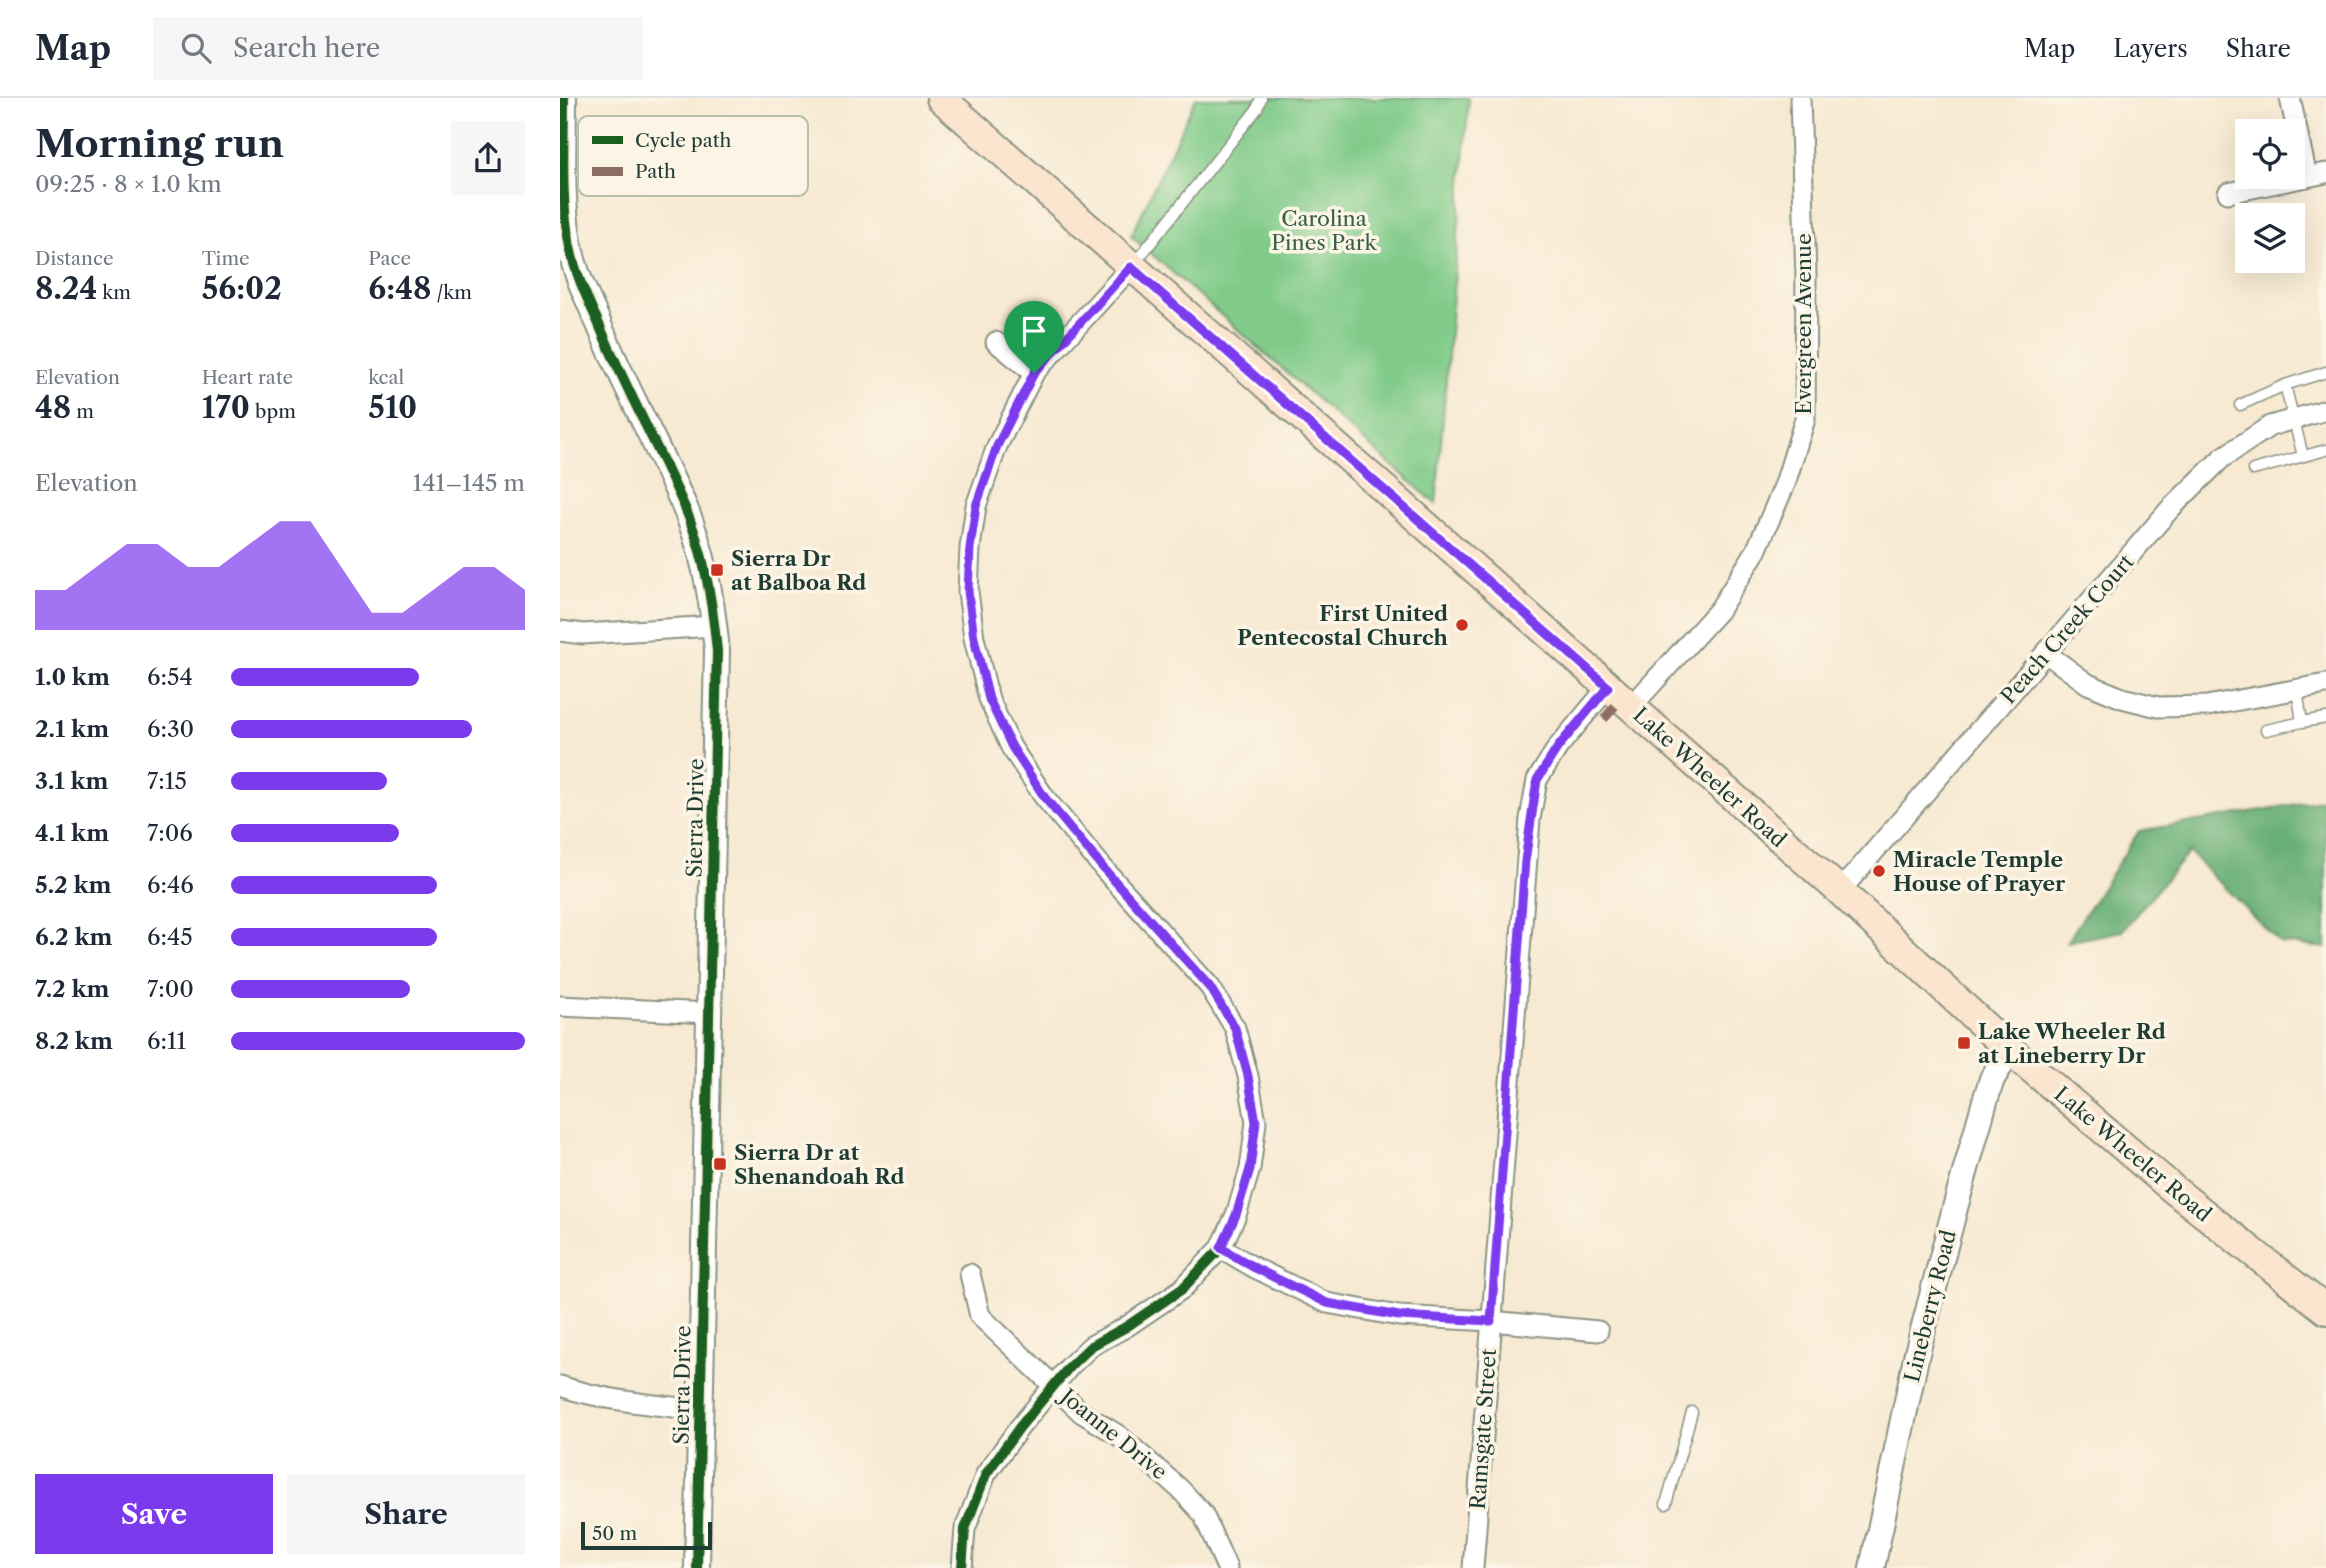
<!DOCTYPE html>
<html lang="en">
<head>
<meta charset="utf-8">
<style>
	:root { --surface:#fff; --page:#f6f6f7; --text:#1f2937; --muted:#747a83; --line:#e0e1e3; --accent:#7c3aed }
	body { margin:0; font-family:"Libre Caslon Text",serif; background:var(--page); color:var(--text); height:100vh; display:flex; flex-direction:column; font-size:26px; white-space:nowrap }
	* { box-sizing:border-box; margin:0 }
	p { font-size:23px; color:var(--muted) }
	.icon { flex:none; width:38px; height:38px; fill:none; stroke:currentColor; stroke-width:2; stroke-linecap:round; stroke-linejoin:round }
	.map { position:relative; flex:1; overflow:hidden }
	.details { display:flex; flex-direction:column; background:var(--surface); width:560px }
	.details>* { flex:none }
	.fabs { position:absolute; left:1675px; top:21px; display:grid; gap:14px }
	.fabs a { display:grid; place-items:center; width:70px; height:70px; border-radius:0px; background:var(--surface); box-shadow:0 7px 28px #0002; font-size:35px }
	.scale { position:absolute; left:21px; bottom:18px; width:131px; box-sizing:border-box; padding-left:7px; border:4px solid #1f3d34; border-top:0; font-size:19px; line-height:24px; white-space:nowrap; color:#1f3d34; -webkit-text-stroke:5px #fcf5e5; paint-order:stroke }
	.pin { position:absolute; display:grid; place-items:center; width:60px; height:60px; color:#fff; margin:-72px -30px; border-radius:50% 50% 50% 0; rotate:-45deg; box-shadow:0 0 7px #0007 }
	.pin .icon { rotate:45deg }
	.round { display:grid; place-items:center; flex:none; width:74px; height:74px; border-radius:0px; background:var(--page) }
	.headline { display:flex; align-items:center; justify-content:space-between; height:119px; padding:0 35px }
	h1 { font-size:38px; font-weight:700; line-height:52px }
	.stats { display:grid; grid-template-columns:repeat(3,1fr); gap:10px; height:119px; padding:7px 35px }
	.stats div { display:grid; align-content:center }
	.stats b { font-size:30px; font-weight:700 }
	.stats small { font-size:19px; font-weight:400 }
	.stats p { font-size:19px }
	.chart { height:196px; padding:14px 35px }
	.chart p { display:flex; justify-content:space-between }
	.chart svg { width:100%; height:126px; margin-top:7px; fill:var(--accent); opacity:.7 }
	.button { display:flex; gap:14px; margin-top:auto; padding:14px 35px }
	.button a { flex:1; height:80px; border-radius:0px; background:var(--accent); color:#fff; font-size:28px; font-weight:700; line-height:80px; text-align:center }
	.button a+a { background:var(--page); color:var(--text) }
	ul { padding:0 35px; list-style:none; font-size:23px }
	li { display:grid; grid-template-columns:112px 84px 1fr; align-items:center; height:52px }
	li i { height:18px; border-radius:9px; background:var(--accent) }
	header { display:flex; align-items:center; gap:42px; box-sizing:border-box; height:98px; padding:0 35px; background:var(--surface); border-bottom:2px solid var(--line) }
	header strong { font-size:33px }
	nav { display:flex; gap:38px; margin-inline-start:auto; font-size:24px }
	.search { width:490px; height:63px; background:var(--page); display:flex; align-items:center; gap:18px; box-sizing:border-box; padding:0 24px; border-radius:0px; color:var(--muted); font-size:26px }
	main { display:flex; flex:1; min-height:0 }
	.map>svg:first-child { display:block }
	.green { fill:#80cb89; stroke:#50845e; stroke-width:2 }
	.forest { fill:#68af75; stroke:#447654; stroke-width:2 }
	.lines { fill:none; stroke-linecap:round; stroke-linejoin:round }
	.service-casing { stroke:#8b9383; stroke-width:13 }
	.minor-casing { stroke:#8b9383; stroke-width:23 }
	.tertiary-casing { stroke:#8b9383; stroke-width:28 }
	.secondary-casing { stroke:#8b9383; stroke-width:32 }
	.service { stroke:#fff; stroke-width:10 }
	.minor { stroke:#fff; stroke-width:19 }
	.tertiary { stroke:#fff; stroke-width:24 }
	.secondary { stroke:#fce5cf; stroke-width:28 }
	.quiet { stroke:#8d6e63; stroke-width:9; stroke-dasharray:18 9; stroke-linecap:butt }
	.cycleway-casing { stroke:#fcf5e5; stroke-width:15 }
	.cycleway { stroke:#1b5e20; stroke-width:10 }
	.route-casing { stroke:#fff; stroke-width:14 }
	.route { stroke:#7c3aed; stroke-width:9 }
	.poi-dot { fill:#c8321e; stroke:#fcf5e5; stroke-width:2.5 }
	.labels { text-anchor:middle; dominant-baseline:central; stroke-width:7; stroke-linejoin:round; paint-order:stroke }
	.park-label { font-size:21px; fill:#376049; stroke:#fcf5e5 }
	.street-label { font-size:21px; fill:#1f3d34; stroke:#fcf5e5 }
	.poi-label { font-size:21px; font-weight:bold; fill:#1f3d34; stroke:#fcf5e5; text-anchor:start }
	.key { fill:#fcf5e5; stroke:#babeb0; stroke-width:2 }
	.key-label { font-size:19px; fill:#1f3d34 }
</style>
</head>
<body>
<header>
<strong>Map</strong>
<div class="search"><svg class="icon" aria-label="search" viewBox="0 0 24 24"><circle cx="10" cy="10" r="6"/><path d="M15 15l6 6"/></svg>Search here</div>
<nav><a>Map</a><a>Layers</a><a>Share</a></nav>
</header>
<main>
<section class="details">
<div class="headline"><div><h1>Morning run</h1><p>09:25 · 8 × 1.0 km</p></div><a class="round"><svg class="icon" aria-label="share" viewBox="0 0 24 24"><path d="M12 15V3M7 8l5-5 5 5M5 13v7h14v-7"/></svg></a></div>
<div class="stats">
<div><p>Distance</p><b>8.24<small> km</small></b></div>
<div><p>Time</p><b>56:02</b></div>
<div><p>Pace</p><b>6:48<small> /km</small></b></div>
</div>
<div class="stats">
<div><p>Elevation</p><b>48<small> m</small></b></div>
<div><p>Heart rate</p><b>170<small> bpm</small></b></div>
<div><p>kcal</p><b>510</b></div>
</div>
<div class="chart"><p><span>Elevation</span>141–145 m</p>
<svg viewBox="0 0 160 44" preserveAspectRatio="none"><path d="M0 44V30L10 30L20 22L30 14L40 14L50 22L60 22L70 14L80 6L90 6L100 22L110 38L120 38L130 30L140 22L150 22L160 30V44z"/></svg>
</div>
<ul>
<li><b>1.0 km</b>6:54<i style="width:64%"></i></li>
<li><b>2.1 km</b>6:30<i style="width:82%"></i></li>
<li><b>3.1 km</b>7:15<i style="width:53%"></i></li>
<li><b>4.1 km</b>7:06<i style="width:57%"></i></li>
<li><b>5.2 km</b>6:46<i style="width:70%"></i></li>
<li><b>6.2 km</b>6:45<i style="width:70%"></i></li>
<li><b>7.2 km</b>7:00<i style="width:61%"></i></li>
<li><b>8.2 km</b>6:11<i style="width:100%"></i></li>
</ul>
<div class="button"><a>Save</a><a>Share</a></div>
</section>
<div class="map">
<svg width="1766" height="1470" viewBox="0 0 1766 1470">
	<rect width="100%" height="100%" fill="#fcf5e5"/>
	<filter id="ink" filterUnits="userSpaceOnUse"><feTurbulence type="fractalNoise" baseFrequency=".0143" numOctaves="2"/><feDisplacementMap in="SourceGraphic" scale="14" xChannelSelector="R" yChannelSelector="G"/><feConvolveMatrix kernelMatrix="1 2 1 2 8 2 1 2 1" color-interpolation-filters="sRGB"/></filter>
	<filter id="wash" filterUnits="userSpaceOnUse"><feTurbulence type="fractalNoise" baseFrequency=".00686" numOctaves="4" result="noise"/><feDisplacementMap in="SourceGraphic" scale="28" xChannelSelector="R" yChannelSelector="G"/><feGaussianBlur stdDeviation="1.57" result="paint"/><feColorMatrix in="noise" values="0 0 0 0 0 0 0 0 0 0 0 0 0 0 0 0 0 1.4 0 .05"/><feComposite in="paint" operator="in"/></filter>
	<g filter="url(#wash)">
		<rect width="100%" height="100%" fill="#f7e9d2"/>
		<path class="green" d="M636 0H909L876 406 571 138Z"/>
		<path class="forest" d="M1766 701V850L1720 845 1629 754 1562 833 1507 844 1579 733Z"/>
	</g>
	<g filter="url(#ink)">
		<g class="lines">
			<defs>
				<path id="service" d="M574 166 697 11 701 0
					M1725 287 1766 274
					M1680 307 1725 287 1743 358
					M1693 372 1766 352
					M1742 624 1766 620
					M1706 632 1742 624 1737 592
					M1106 1406 1132 1314"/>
				<path id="minor" d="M1730 0 1747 79
					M1668 95 1766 75
					M436 244 474 275
					M0 533 23 536 155 528
					M1487 556 1528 586 1562 600 1598 609 1647 608 1766 586
					M1071 609 1159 512 1196 453 1225 386 1245 321 1246 177 1240 0
					M1280 793 1610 411 1662 360 1710 328 1766 312
					M0 908 150 915
					M661 1150 695 1170 767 1205 839 1218 931 1223 1038 1233
					M410 1176 420 1218 522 1315 558 1337 620 1391 643 1416 667 1470
					M0 1288C46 1303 93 1307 141 1312
					M402 1470 405 1431 426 1376 459 1330 510 1268 531 1248 566 1229 622 1191 661 1150 676 1117 690 1071 696 1024 688 978 675 930 650 889 544 771 485 700 451 649 429 601 414 540 408 493 410 450 416 408 437 348 474 275 571 169
					M913 1470 970 721 977 682 998 649 1048 589"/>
				<path id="tertiary" d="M4 0C4 49 0 100 10 149 15 175 27 200 38 224 63 285 95 343 122 403 144 451 152 501 157 553L137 1470
					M1312 1470 1357 1255 1395 1110 1425 1003 1432 981 1450 952"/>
				<path id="secondary" d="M381 0 1280 793 1450 952 1613 1091 1766 1212"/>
			</defs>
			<use href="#service" class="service-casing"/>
			<use href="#minor" class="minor-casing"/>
			<use href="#tertiary" class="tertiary-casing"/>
			<use href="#secondary" class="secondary-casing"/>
			<use href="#service" class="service"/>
			<use href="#minor" class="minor"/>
			<use href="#tertiary" class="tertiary"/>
			<use href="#secondary" class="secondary"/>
			<path class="quiet" d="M1044 621 1055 608"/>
			<defs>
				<path id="cycleway" d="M4 0C4 49 0 100 10 149 15 175 27 200 38 224 63 285 95 343 122 403 144 451 152 501 157 553L137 1470
					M402 1470 405 1431 426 1376 459 1330 510 1268 531 1248 566 1229 622 1191 661 1150 676 1117 690 1071 696 1024 688 978 675 930 650 889 544 771 485 700 451 649 429 601 414 540 408 493 410 450 416 408 437 348 474 275 571 169"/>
			</defs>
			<use href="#cycleway" class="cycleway-casing"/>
			<use href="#cycleway" class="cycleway"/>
		</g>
	</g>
	<g class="lines" filter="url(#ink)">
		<defs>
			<path id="route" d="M571 169 1048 589 998 649 977 682 965 763 931 1223 839 1218 767 1205 695 1170 661 1150 676 1117 690 1071 696 1024 688 978 675 930 650 889 544 771 485 700 452 649 429 601 414 540 408 493 410 450 416 408 437 348 474 275Z"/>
		</defs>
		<use href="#route" class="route-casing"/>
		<use href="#route" class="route"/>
	</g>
	<g class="poi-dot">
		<rect x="150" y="465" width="14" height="14" rx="3.5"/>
		<circle cx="902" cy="527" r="7"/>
		<circle cx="1319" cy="773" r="7"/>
		<rect x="1397" y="938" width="14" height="14" rx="3.5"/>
		<rect x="153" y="1059" width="14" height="14" rx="3.5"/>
	</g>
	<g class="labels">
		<g class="park-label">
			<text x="764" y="120">Carolina<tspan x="764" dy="24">Pines Park</tspan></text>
		</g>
		<g class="street-label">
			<text transform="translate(1243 226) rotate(-90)">Evergreen Avenue</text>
			<text transform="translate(1507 531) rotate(-49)">Peach Creek Court</text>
			<text transform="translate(1150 679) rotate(42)">Lake Wheeler Road</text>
			<text transform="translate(135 720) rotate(-89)">Sierra Drive</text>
			<text transform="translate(1573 1056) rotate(40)">Lake Wheeler Road</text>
			<text transform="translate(1370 1208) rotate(-76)">Lineberry Road</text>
			<text transform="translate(122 1287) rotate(-89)">Sierra Drive</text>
			<text transform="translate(923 1331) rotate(-86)">Ramsgate Street</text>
			<text transform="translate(554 1336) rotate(39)">Joanne Drive</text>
		</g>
		<g class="poi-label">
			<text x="171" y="460">Sierra Dr<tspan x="171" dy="24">at Balboa Rd</tspan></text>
			<text x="888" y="515" text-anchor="end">First United<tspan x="888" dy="24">Pentecostal Church</tspan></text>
			<text x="1333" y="761">Miracle Temple<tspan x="1333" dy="24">House of Prayer</tspan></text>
			<text x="1418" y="933">Lake Wheeler Rd<tspan x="1418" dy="24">at Lineberry Dr</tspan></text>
			<text x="174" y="1054">Sierra Dr at<tspan x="174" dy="24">Shenandoah Rd</tspan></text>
		</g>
	</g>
	<rect x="18" y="18" width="230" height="80" rx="10" class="key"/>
	<rect x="32" y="38" width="31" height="8" fill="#1b5e20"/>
	<rect x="32" y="69" width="31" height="9" fill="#8d6e63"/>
	<g class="key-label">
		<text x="75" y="49">Cycle path</text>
		<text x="75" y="80">Path</text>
	</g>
</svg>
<div class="fabs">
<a><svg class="icon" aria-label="locate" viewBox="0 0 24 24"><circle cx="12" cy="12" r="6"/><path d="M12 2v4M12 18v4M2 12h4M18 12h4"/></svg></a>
<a><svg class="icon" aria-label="layers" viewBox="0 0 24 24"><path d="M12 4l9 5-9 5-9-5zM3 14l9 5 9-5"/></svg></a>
</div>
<div class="scale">50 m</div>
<div class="pin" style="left:474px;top:275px;background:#1e9e55"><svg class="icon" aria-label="arrive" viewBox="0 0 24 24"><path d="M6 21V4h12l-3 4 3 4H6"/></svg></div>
</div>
</main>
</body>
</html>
